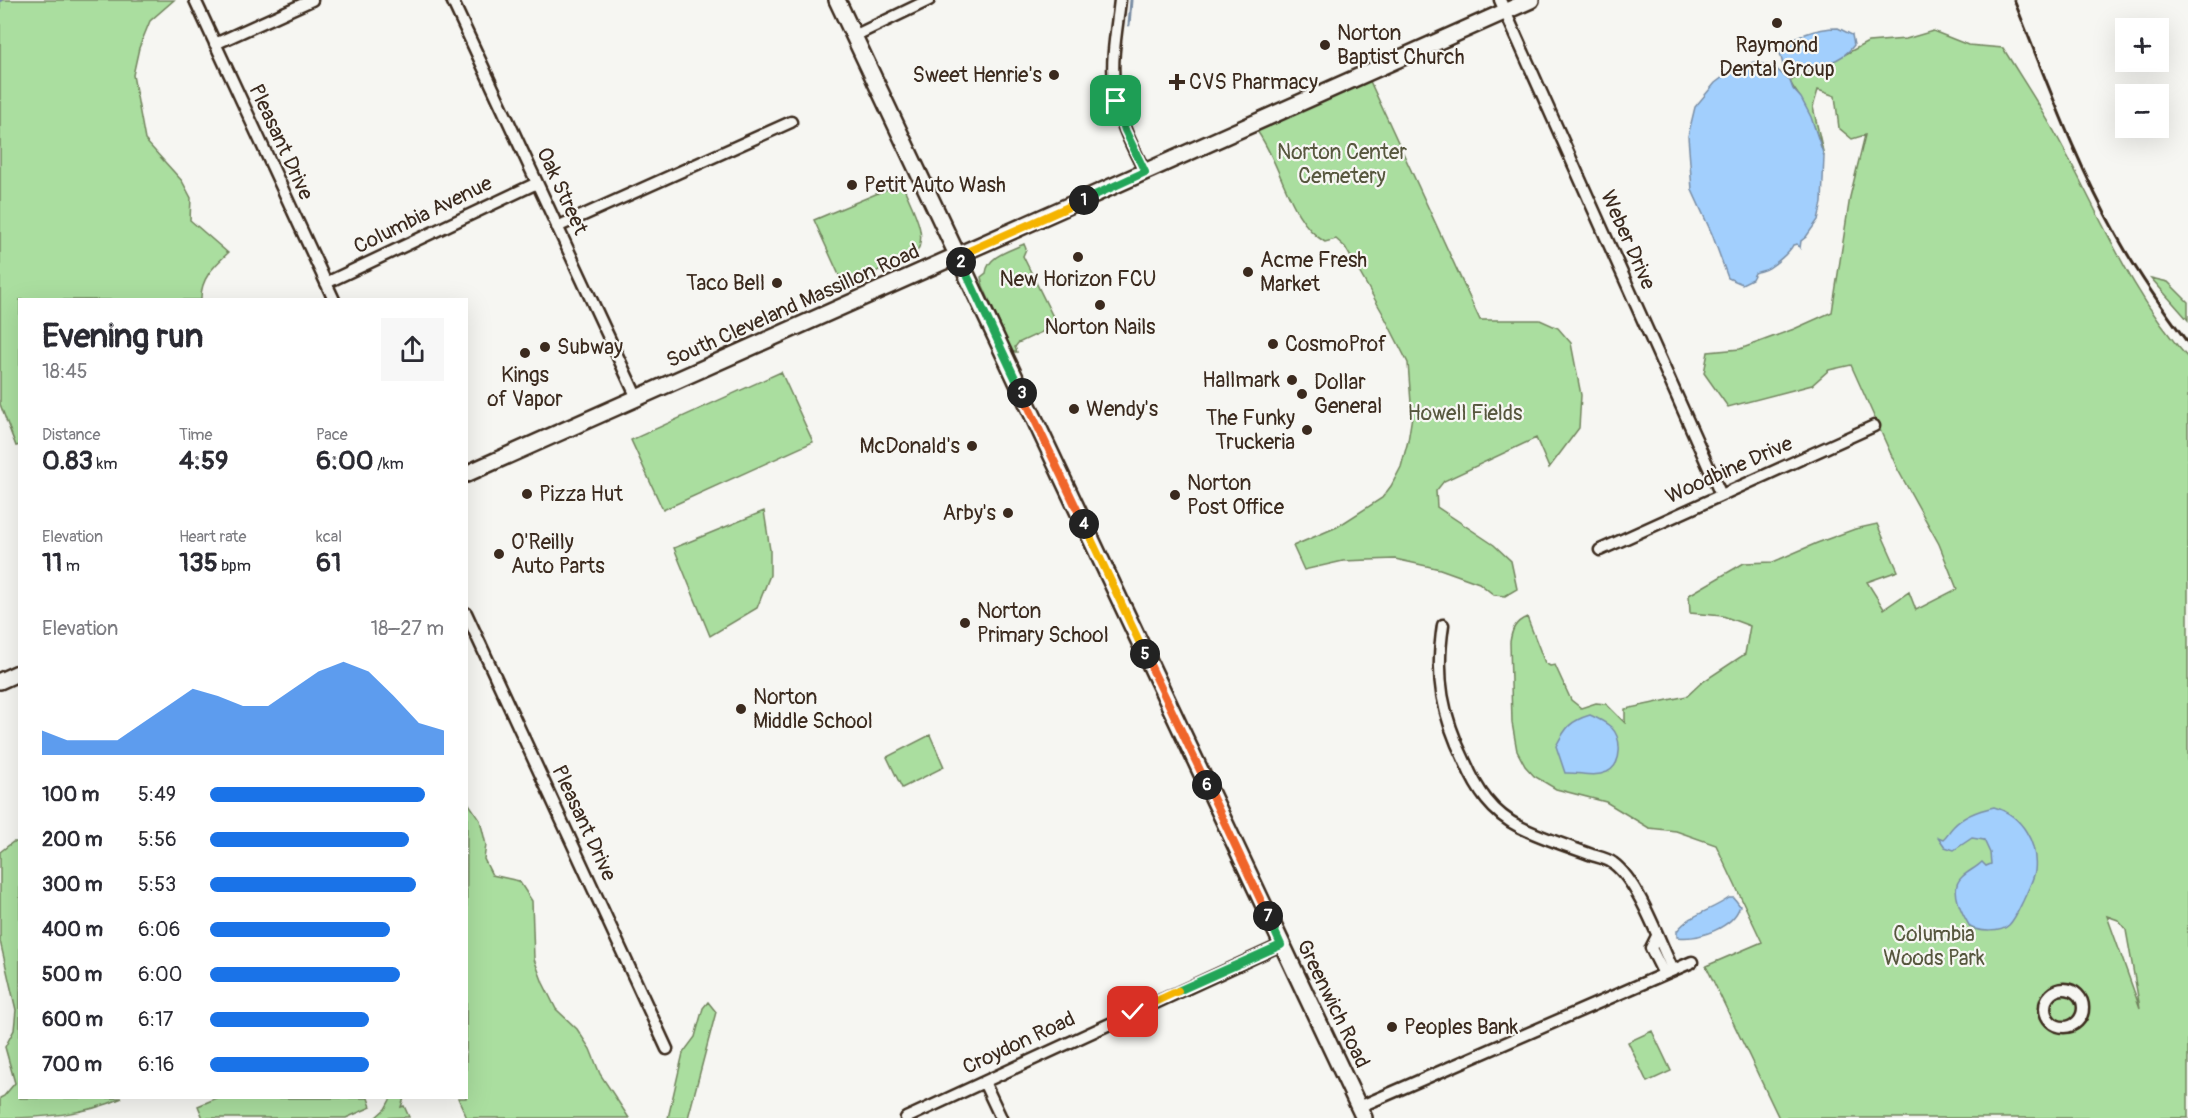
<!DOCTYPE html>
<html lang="en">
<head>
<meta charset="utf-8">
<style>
	:root { --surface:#fff; --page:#f7f7f7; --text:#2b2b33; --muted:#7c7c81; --accent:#1a73e8 }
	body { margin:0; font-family:Pangolin,sans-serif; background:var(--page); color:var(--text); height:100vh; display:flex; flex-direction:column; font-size:22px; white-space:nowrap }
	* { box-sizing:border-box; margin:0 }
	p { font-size:20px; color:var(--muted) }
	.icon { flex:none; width:33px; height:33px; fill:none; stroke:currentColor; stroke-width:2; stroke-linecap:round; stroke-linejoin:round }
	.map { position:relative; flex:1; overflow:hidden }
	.panel { position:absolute; left:18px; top:298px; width:450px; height:801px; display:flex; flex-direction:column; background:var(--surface); border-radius:0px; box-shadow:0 6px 24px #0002 }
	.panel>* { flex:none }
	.buttons { position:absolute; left:2115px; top:18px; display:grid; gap:12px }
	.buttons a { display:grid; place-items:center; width:54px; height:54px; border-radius:0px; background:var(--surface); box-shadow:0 6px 24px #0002; font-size:30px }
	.pin { position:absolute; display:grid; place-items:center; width:51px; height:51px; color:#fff; margin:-26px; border-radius:12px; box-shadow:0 3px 9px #0006 }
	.km { position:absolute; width:30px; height:30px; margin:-15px; border-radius:50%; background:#222; color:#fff; font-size:16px; line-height:30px; text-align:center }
	.round { display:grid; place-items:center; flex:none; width:63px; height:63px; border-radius:0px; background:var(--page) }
	.headline { display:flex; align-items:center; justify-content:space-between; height:102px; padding:0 24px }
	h1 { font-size:33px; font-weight:700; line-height:45px }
	.stats { display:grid; grid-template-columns:repeat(3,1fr); gap:9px; height:102px; padding:6px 24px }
	.stats div { display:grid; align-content:center }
	.stats b { font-size:26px; font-weight:700 }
	.stats small { font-size:16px; font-weight:400 }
	.stats p { font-size:16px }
	.chart { height:168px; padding:12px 24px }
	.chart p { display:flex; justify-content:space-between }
	.chart svg { width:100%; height:108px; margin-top:6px; fill:var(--accent); opacity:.7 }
	ul { padding:0 24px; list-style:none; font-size:20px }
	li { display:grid; grid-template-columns:96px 72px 1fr; align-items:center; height:45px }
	li i { height:15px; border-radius:8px; background:var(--accent) }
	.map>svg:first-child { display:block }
	.green { fill:#aade9f; stroke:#72845e; stroke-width:1.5; fill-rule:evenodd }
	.water { fill:#a2cffd; stroke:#798da4; stroke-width:1.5 }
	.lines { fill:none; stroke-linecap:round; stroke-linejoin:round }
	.stream { stroke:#798da4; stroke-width:3 }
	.street-casing { stroke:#3b2a1e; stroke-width:15 }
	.secondary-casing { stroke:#3b2a1e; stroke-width:20 }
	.street { stroke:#f6f6f2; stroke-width:10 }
	.secondary { stroke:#f6f6f2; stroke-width:15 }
	.rail { stroke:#3b2a1e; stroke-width:3 }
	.split-1-casing { stroke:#fff; stroke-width:12 }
	.split-2-casing { stroke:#fff; stroke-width:12 }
	.split-3-casing { stroke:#fff; stroke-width:12 }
	.split-4-casing { stroke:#fff; stroke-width:12 }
	.split-5-casing { stroke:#fff; stroke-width:12 }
	.split-6-casing { stroke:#fff; stroke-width:12 }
	.split-7-casing { stroke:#fff; stroke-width:12 }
	.split-8-casing { stroke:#fff; stroke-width:12 }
	.split-9-casing { stroke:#fff; stroke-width:12 }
	.split-1 { stroke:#22a559; stroke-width:8 }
	.split-2 { stroke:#f5b400; stroke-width:8 }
	.split-3 { stroke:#22a559; stroke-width:8 }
	.split-4 { stroke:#f0652b; stroke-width:8 }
	.split-5 { stroke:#f5b400; stroke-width:8 }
	.split-6 { stroke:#f0652b; stroke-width:8 }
	.split-7 { stroke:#f0652b; stroke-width:8 }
	.split-8 { stroke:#22a559; stroke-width:8 }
	.split-9 { stroke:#f5b400; stroke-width:8 }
	.poi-dot { fill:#3b2a1e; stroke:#f6f6f2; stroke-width:2 }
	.labels { text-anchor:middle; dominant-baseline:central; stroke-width:4.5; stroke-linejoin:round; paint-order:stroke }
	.poi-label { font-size:21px; fill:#3b2a1e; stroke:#f6f6f2; text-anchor:start }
	.street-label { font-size:21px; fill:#3b2a1e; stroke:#f6f6f2 }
	.park-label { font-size:21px; fill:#57573e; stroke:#f6f6f2 }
</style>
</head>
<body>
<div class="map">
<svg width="2188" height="1118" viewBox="0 0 2188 1118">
	<rect width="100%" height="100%" fill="#f6f6f2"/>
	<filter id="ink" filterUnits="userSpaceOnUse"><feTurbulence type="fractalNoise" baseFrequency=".0167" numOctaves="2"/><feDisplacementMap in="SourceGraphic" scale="12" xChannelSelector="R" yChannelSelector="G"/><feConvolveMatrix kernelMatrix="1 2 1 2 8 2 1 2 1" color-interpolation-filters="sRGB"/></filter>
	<g filter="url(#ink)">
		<path class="green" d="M0 0H174L150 21 139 48 133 75 145 140 182 181 191 198 190 220 228 253C214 266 200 279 201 300H20V445L16 446 0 404Z
			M1933 31 1968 45 2003 48C2022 79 2043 110 2060 142 2100 215 2131 295 2188 358V1118H1779L1706 966 1762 942 1716 845 1676 831 1649 828 1606 802 1556 789 1534 776 1525 766 1517 751 1512 723 1510 642C1512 629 1515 622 1527 617L1545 663 1550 666 1555 665 1571 700 1581 708 1596 703 1606 704 1625 723V709L1687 696 1701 683 1745 654 1750 626 1723 616 1690 613 1689 595 1744 563 1773 562 1817 543 1855 529 1877 524 1898 571 1867 582 1884 609 1909 592 1916 610 1957 589 1939 544 1898 470 1851 365 1829 370 1812 385 1728 407 1704 373 1708 352 1740 349 1794 329 1832 312 1850 197 1865 135 1852 139 1839 128 1835 96 1818 90 1813 107 1824 156C1819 137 1812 119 1802 101 1798 93 1793 89 1790 81L1842 56 1868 42 1906 39ZM2107 916 2118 920 2126 930 2140 1008Z
			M1369 79 1480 320H1540L1558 328 1571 343 1581 395 1579 428 1549 468 1536 438 1444 481 1436 491 1437 507 1494 545 1511 561 1517 589 1505 596 1494 595 1479 583 1440 569 1395 559 1343 561 1304 570 1293 546 1337 527 1382 498 1391 486 1401 467 1408 441 1412 416 1408 363 1382 312 1345 247 1336 239 1325 242C1289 221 1281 163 1257 131Z
			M902 183C909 203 931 236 915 254L844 286 814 220Z
			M1024 244 1026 249 1023 256 1057 325 1018 343 1015 347 1017 352H1012L983 286 981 277 986 273C988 256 1009 251 1024 244Z
			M2151 278 2168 282 2188 302V320Z
			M781 372 813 442 663 510 631 440Z
			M764 511 770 550V575L757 608 710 636 674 548Z
			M930 735 944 767 902 788 887 757Z
			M467 801 480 820 486 845 484 859 492 875 519 881 532 901 534 959 543 983 556 1009 577 1029 590 1049 600 1074 629 1118H467L458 1098H466Z
			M13 842H20V1098H122C85 1115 40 1118 0 1118V1098L4 1096 15 1083 5 1047 14 1030 16 1010 0 941V852Z
			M708 1002 716 1012 688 1118H668L683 1053 695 1037 703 1008Z
			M1652 1031 1671 1071 1647 1082 1628 1042Z
			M217 1098H368L371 1107 346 1118H203L198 1106Z
			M391 1098H404L401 1107 404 1106 409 1117 375 1118 385 1109Z"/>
		<path class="water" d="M1838 28 1852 35 1854 45C1840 66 1806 69 1784 69L1780 53C1792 35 1818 28 1838 28Z
			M1754 62 1774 67 1790 81 1793 89 1801 98 1811 117 1824 156 1822 203 1818 220 1806 237 1801 241 1800 248 1797 244 1793 245C1790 252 1775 264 1769 268 1765 271 1760 271 1755 273L1752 279 1742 284 1728 278 1712 234 1692 190 1688 136 1695 107 1715 83 1735 68Z
			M1590 715C1597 718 1605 722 1611 727 1622 738 1623 764 1607 772 1592 778 1580 772 1565 773L1556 746C1566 727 1570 721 1590 715Z
			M1994 807C2022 815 2038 843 2035 871 2033 881 2027 892 2023 901 2019 909 2015 919 2009 925 2001 933 1979 932 1970 927 1963 915 1948 889 1962 877 1968 871 1976 868 1982 862L1986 866 1991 864 1990 853 1984 840 1972 838 1954 850 1945 847 1938 837 1943 839C1947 836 1949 831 1953 827 1963 816 1980 810 1994 807Z
			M1729 898H1734L1740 906C1733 928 1698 940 1677 937V931C1690 914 1711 911 1729 898Z"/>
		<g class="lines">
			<path class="stream" d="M0 1 1 0
				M1129 25 1131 0"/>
			<defs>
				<path id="street" d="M195 0 334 300
					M452 0 637 398
					M1120 0C1117 28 1111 57 1114 84 1116 116 1131 144 1145 172
					M1500 0 1721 495
					M854 36 929 0
					M215 44 312 0
					M557 227 791 122
					M326 283 537 183
					M1600 550 1874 426
					M466 613 667 1049
					M1443 625C1435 678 1442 715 1465 762 1477 790 1492 813 1520 827 1542 838 1568 846 1592 855 1599 857 1608 859 1613 863 1639 882 1659 941 1673 970
					M1657 936 1651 948 1664 974
					M2045 1008a19 19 0 1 1 38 0a19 19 0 1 1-38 0Z
					M984 1082 1001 1118
					M1359 1107 1692 962
					M906 1118 1281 945"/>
				<path id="secondary" d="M837 0 1364 1118
					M466 474 1531 0
					M0 681 20 672"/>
			</defs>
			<use href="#street" class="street-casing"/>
			<use href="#secondary" class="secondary-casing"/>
			<use href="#street" class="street"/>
			<use href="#secondary" class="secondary"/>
			<path class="rail" d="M2014 0C2046 79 2075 161 2117 236 2138 274 2162 308 2188 343"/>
		</g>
	</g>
	<g class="lines" filter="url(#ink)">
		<defs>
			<path id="split-1" d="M1084 200 1145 172 1125 130 1116 101"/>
			<path id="split-2" d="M961 262 958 256 1084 200"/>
			<path id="split-3" d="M961 262 1022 393"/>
			<path id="split-4" d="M1022 393 1084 524"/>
			<path id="split-5" d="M1084 524 1145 654"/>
			<path id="split-6" d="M1145 654 1207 785"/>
			<path id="split-7" d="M1207 785 1268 916"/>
			<path id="split-8" d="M1178 991 1281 945 1268 916"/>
			<path id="split-9" d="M1133 1012 1178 991"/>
		</defs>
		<use href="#split-1" class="split-1-casing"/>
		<use href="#split-2" class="split-2-casing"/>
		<use href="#split-3" class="split-3-casing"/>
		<use href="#split-4" class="split-4-casing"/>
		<use href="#split-5" class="split-5-casing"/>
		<use href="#split-6" class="split-6-casing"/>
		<use href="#split-7" class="split-7-casing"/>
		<use href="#split-8" class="split-8-casing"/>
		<use href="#split-9" class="split-9-casing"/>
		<use href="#split-1" class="split-1"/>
		<use href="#split-2" class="split-2"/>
		<use href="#split-3" class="split-3"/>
		<use href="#split-4" class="split-4"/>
		<use href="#split-5" class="split-5"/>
		<use href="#split-6" class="split-6"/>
		<use href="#split-7" class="split-7"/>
		<use href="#split-8" class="split-8"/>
		<use href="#split-9" class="split-9"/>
	</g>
	<g class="poi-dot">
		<circle cx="1777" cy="23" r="6"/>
		<circle cx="1325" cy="45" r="6"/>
		<circle cx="1054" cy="75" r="6"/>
		<path d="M1174 73h6v6h6v6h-6v6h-6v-6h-6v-6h6z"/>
		<circle cx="852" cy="185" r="6"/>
		<circle cx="1078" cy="257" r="6"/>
		<circle cx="1248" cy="272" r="6"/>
		<circle cx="777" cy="283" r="6"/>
		<circle cx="1100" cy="305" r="6"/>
		<circle cx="1273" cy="344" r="6"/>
		<circle cx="545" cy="347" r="6"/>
		<circle cx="525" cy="353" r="6"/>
		<circle cx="1292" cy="380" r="6"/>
		<circle cx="1302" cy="394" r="6"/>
		<circle cx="1074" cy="409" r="6"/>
		<circle cx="1307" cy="430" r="6"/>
		<circle cx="972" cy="446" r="6"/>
		<circle cx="527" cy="494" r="6"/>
		<circle cx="1175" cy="495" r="6"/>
		<circle cx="1008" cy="513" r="6"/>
		<circle cx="499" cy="554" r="6"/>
		<circle cx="965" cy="623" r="6"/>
		<circle cx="741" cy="709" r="6"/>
		<circle cx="1392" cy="1027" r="6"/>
	</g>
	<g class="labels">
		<g class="poi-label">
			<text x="1337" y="33">Norton<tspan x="1337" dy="24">Baptist Church</tspan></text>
			<text x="1777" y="45" text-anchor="middle">Raymond<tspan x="1777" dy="24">Dental Group</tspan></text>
			<text x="1042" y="75" text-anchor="end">Sweet Henrie's</text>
			<text x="1189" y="82">CVS Pharmacy</text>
			<text x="864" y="185">Petit Auto Wash</text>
			<text x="1260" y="260">Acme Fresh<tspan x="1260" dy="24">Market</tspan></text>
			<text x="1078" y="279" text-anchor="middle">New Horizon FCU</text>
			<text x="765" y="283" text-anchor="end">Taco Bell</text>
			<text x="1100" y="327" text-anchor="middle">Norton Nails</text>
			<text x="1285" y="344">CosmoProf</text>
			<text x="557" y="347">Subway</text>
			<text x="525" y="375" text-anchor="middle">Kings<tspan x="525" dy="24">of Vapor</tspan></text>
			<text x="1280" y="380" text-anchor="end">Hallmark</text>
			<text x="1314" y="382">Dollar<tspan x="1314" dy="24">General</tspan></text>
			<text x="1086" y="409">Wendy's</text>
			<text x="1295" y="418" text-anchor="end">The Funky<tspan x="1295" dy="24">Truckeria</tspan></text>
			<text x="960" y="446" text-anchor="end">McDonald's</text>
			<text x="1187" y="483">Norton<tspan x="1187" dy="24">Post Office</tspan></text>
			<text x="539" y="494">Pizza Hut</text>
			<text x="996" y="513" text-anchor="end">Arby's</text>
			<text x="511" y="542">O'Reilly<tspan x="511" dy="24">Auto Parts</tspan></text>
			<text x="977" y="611">Norton<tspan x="977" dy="24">Primary School</tspan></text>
			<text x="753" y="697">Norton<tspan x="753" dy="24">Middle School</tspan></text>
			<text x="1404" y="1027">Peoples Bank</text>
		</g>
		<g class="street-label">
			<text transform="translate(281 142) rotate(65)">Pleasant Drive</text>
			<text transform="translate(562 191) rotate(65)">Oak Street</text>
			<text transform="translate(423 215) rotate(-26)">Columbia Avenue</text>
			<text transform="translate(1628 240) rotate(66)">Weber Drive</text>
			<text transform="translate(793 306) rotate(-24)">South Cleveland Massillon Road</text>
			<text transform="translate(1729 470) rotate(-24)">Woodbine Drive</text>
			<text transform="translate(584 823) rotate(65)">Pleasant Drive</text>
			<text transform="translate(1333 1004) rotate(64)">Greenwich Road</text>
			<text transform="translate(1019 1043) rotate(-25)">Croydon Road</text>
		</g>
		<g class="park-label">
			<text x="1342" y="152">Norton Center<tspan x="1342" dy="24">Cemetery</tspan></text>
			<text x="1465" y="413">Howell Fields</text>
			<text x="1934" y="934">Columbia<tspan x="1934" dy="24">Woods Park</tspan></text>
		</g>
	</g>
</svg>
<div class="buttons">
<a>+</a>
<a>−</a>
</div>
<div class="pin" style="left:1116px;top:101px;background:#1e9e55"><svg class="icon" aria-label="arrive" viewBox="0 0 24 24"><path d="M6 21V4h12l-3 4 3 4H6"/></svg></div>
<div class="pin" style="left:1133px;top:1012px;background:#d93025"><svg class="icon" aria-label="check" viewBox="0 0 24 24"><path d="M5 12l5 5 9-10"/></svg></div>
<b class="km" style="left:1084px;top:200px">1</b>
<b class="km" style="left:961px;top:262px">2</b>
<b class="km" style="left:1022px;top:393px">3</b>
<b class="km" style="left:1084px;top:524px">4</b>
<b class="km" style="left:1145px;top:654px">5</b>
<b class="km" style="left:1207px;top:785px">6</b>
<b class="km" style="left:1268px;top:916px">7</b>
<section class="panel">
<div class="headline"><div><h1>Evening run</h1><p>18:45</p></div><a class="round"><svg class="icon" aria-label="share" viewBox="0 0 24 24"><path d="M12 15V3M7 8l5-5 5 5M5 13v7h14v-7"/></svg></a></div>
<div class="stats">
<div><p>Distance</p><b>0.83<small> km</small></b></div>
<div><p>Time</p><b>4:59</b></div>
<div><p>Pace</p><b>6:00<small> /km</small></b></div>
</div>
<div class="stats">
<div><p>Elevation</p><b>11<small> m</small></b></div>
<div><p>Heart rate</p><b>135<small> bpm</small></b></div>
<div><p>kcal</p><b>61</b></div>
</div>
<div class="chart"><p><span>Elevation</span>18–27 m</p>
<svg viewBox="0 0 160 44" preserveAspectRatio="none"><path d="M0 44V34L10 38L20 38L30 38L40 31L50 24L60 17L70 20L80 24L90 24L100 17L110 10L120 6L130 10L140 20L150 31L160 34V44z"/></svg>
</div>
<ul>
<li><b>100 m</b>5:49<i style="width:92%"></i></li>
<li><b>200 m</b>5:56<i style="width:85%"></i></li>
<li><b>300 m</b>5:53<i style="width:88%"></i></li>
<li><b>400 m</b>6:06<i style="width:77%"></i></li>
<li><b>500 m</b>6:00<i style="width:81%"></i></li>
<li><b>600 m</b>6:17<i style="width:68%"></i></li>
<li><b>700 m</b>6:16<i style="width:68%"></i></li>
</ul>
</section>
</div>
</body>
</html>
